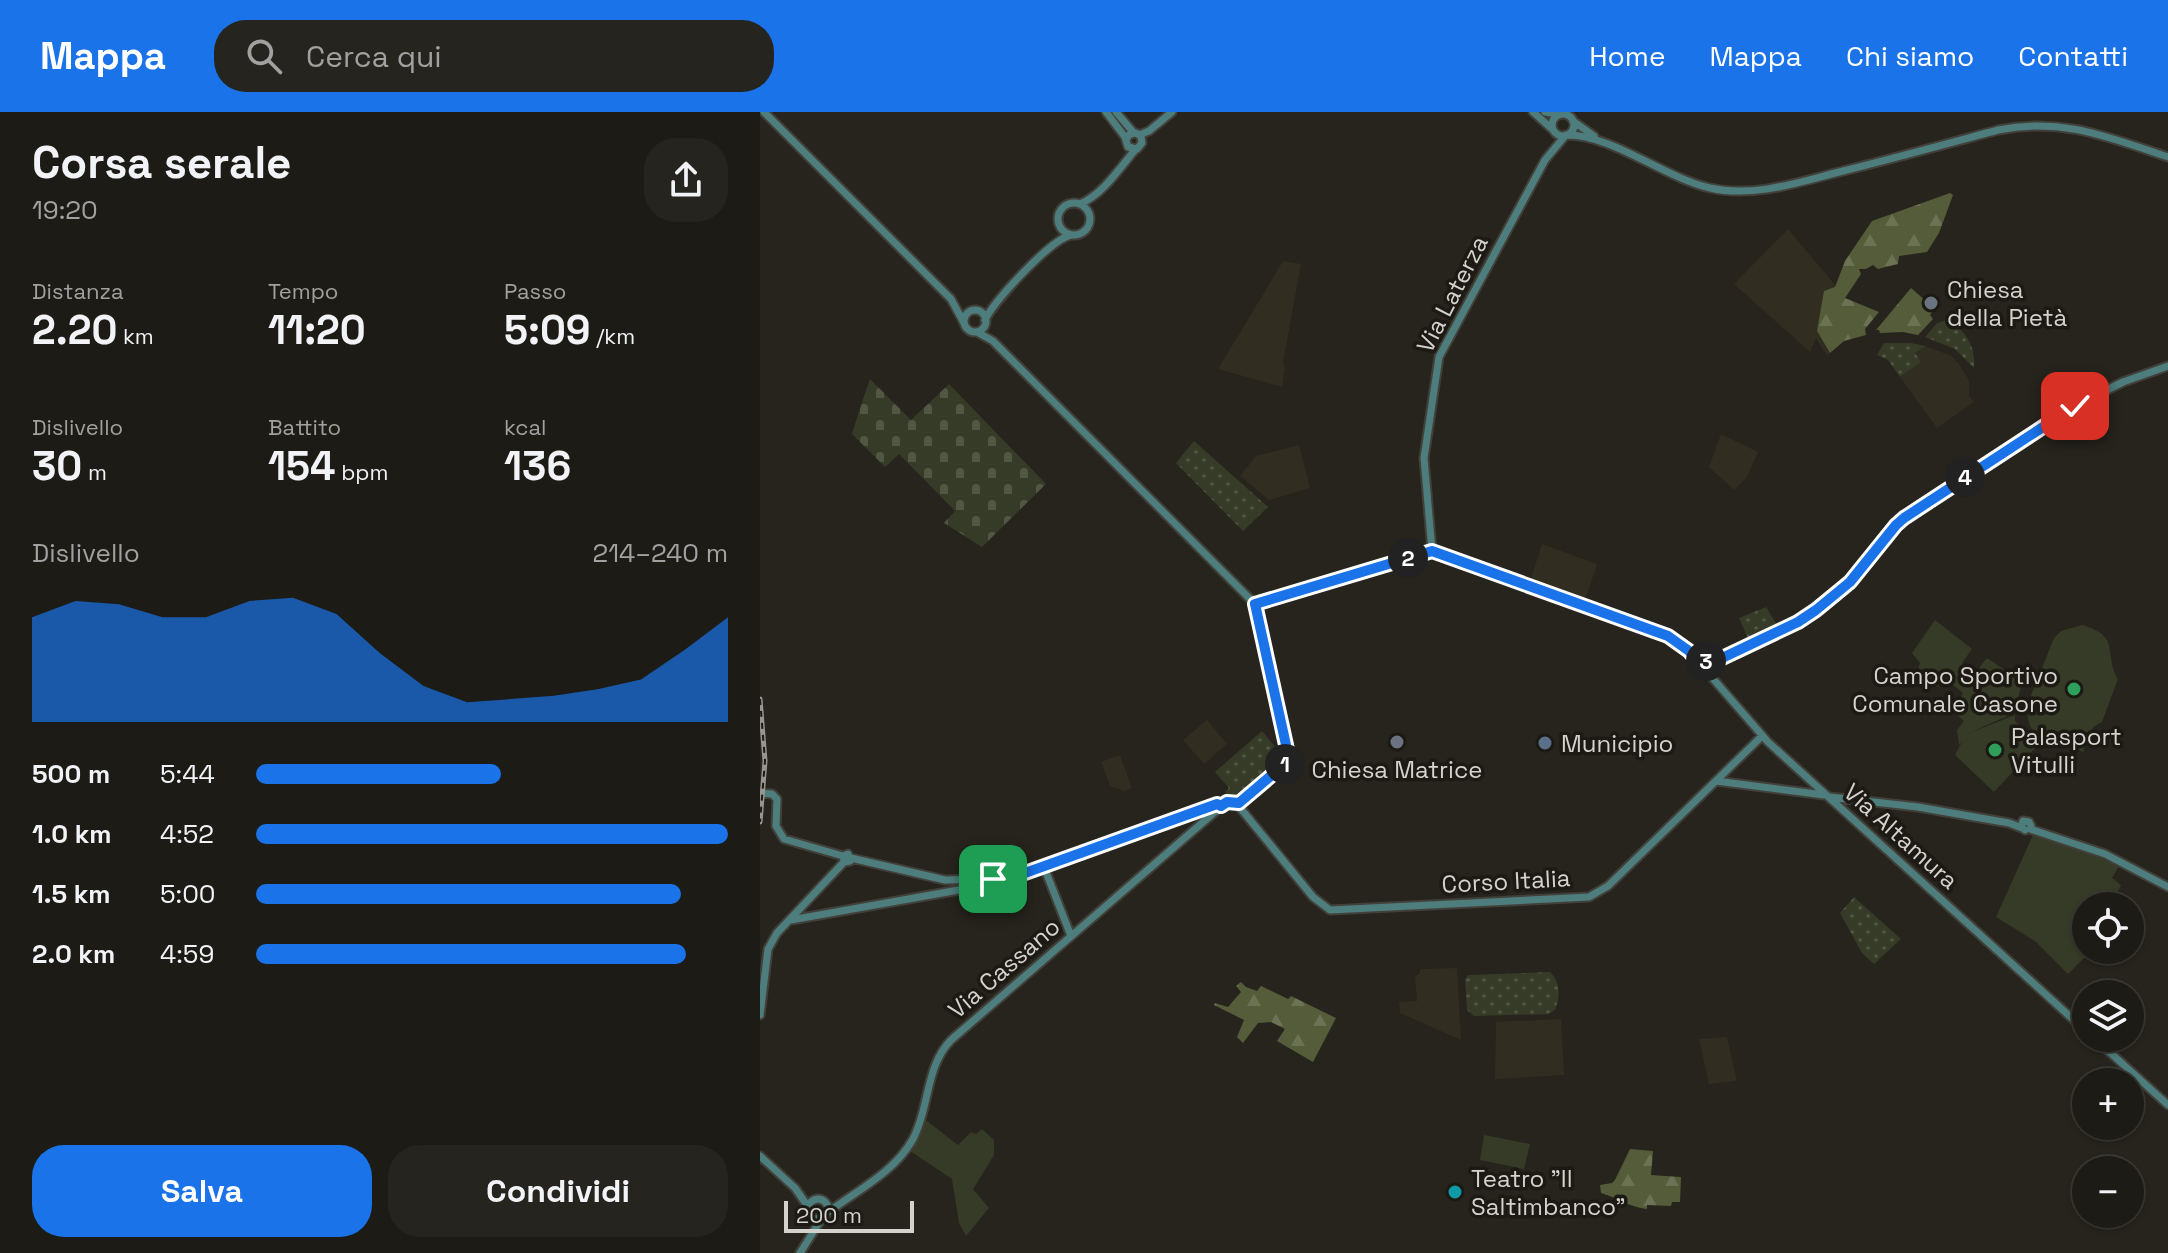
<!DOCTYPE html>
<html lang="it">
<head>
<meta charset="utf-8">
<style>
	:root { --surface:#1c1b15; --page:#25241e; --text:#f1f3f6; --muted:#a0a1a0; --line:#3a3934; --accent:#1a73e8 }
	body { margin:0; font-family:"Space Grotesk",sans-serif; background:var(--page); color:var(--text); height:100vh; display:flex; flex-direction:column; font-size:30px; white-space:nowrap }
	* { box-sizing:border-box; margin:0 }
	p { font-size:26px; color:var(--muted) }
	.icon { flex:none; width:44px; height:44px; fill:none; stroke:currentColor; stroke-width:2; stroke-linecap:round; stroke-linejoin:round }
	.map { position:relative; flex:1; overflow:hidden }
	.side { display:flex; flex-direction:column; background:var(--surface); width:760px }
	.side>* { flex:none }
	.controls { position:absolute; left:1312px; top:780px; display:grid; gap:16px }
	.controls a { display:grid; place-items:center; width:72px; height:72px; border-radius:50%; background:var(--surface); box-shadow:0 2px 6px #0004,0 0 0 2px var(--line); font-size:40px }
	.scale { position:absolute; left:24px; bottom:20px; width:130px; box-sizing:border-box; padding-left:8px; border:4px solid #d3d2cd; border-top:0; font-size:22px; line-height:28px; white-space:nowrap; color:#d3d2cd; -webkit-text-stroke:6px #1c1a13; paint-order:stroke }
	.pin { position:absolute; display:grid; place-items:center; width:68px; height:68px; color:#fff; margin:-34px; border-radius:16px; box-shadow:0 4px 12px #0006 }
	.km { position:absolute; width:40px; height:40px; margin:-20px; border-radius:50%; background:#222; color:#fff; font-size:22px; line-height:40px; text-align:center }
	.round { display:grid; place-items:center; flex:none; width:84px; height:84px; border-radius:32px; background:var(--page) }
	.headline { display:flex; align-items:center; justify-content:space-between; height:136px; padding:0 32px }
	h1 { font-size:44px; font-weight:800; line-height:60px }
	.figures { display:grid; grid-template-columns:repeat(3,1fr); gap:12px; height:136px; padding:8px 32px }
	.figures div { display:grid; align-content:center }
	.figures b { font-size:40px; font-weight:800 }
	.figures small { font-size:22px; font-weight:400 }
	.figures p { font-size:22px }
	.chart { height:224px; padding:16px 32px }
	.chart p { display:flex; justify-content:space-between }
	.chart svg { width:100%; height:144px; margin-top:8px; fill:var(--accent); opacity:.7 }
	.cta { display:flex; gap:16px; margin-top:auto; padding:16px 32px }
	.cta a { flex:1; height:92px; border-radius:32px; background:var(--accent); color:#fff; font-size:32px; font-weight:800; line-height:92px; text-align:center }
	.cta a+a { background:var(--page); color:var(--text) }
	ul { padding:0 32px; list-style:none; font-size:26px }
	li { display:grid; grid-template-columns:128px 96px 1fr; align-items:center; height:60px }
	li i { height:20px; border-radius:10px; background:var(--accent) }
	header { display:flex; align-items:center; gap:48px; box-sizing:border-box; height:112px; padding:0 40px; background:var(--accent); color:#fff }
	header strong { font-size:38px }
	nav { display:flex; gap:44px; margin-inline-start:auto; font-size:28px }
	.search { width:560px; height:72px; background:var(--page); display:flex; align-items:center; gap:20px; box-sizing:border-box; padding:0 28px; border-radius:32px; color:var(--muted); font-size:30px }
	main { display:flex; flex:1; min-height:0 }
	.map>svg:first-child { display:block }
	.built { fill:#312d21 }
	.green { fill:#363b27 }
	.forest { fill:url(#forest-firs) }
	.cemetery { fill:url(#cemetery-stones) }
	.park { fill:url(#park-dots) }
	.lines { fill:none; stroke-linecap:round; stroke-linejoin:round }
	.secondary-casing { stroke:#42403a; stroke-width:11 }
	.secondary { stroke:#4d7d7c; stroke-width:7 }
	.rail-casing { stroke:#97958f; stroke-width:5 }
	.rail { stroke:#1c1a13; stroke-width:2; stroke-dasharray:6; stroke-linecap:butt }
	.route-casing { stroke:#fff; stroke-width:16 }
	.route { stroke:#1a73e8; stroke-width:10 }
	.worship-dot { fill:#6b7280; stroke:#1c1a13; stroke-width:3 }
	.leisure-dot { fill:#2e9e5b; stroke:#1c1a13; stroke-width:3 }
	.service-dot { fill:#5c6f8a; stroke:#1c1a13; stroke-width:3 }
	.culture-dot { fill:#0f9aa8; stroke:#1c1a13; stroke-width:3 }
	.labels { text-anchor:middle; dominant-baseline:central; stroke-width:7; stroke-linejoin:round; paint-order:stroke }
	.poi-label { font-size:24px; fill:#d3d2cd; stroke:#1c1a13; text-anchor:start }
	.street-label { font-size:24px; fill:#d3d2cd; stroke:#1c1a13 }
</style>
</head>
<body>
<header>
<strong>Mappa</strong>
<div class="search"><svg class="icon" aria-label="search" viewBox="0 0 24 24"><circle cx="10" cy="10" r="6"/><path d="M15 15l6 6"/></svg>Cerca qui</div>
<nav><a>Home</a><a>Mappa</a><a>Chi siamo</a><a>Contatti</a></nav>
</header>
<main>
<section class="side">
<div class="headline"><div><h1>Corsa serale</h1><p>19:20</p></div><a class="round"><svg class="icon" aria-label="share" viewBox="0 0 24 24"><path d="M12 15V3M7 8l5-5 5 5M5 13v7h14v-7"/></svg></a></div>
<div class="figures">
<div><p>Distanza</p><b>2.20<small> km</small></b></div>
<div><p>Tempo</p><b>11:20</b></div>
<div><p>Passo</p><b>5:09<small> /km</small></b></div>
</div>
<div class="figures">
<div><p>Dislivello</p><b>30<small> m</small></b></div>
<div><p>Battito</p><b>154<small> bpm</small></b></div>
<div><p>kcal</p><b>136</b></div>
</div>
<div class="chart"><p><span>Dislivello</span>214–240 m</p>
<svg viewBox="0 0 160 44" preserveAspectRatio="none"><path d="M0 44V12L10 7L20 8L30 12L40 12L50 7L60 6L70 11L80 23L90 33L100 38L110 37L120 36L130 34L140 31L150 22L160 12V44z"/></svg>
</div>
<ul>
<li><b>500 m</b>5:44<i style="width:52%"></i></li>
<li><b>1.0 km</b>4:52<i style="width:100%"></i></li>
<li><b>1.5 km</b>5:00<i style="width:90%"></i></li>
<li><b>2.0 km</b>4:59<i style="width:91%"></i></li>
</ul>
<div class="cta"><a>Salva</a><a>Condividi</a></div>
</section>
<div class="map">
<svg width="1408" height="1141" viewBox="0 0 1408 1141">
	<defs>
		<pattern id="forest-firs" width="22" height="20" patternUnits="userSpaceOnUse" patternTransform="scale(2)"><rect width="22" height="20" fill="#545c39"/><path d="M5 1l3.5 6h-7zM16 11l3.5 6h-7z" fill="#6c7254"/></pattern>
		<pattern id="cemetery-stones" width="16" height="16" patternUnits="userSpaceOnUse" patternTransform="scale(2)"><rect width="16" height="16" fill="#363b27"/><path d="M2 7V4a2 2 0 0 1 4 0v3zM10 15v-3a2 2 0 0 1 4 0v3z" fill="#525645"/></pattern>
		<pattern id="park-dots" width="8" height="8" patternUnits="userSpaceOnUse" patternTransform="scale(2)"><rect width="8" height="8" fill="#363b27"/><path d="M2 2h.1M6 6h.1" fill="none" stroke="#525645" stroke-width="1.8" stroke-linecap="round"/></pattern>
	</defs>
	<rect width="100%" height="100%" fill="#26241c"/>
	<path class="built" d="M1028 117 1076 174 1057 219 1070 241 1067 244 1056 226 1050 240 974 172Z
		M523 149 541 152 523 251 525 255 522 275 458 257Z
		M1165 234 1192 244 1199 252 1209 269V284L1214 290 1177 316 1140 265 1160 250 1154 242Z
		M961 322 998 340 987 365 974 378 949 355Z
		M539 333 550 376 509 388 480 364 496 344Z
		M782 432 837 452 824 491 769 472Z
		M447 608 467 632 444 652 423 628Z
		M360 643 372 676 364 679 350 674 341 650Z
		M697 856 701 928 640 901 639 890 657 889 655 865 660 861V857Z
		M801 907 804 963 735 967 736 910Z
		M967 925 977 969 949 972 939 927Z"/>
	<path class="green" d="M1175 508 1212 537 1202 551 1215 561 1227 546 1245 558 1264 564 1254 601 1207 622 1255 603V609L1278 633 1234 680 1195 643 1202 630 1199 633 1197 618 1204 609 1196 602 1195 596 1203 581 1185 567 1178 575 1155 567 1160 551 1152 541Z
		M1322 513C1362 524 1343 542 1358 567L1342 610 1333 615 1323 640C1296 627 1263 634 1268 591L1294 526 1301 519Z
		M1273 723 1333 743 1359 754 1352 766 1361 773 1351 794H1326V831L1319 839 1325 845 1308 862 1275 829 1236 805Z
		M163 1006 198 1033 211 1020 216 1022 222 1017 234 1028V1043L213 1077 229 1096 206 1124 199 1111 192 1067 150 1039Z
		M724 1023 770 1032 764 1057 720 1048Z"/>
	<path class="forest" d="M1190 81 1193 83 1179 121 1167 140 1139 144 1138 152 1118 157 1113 153 1106 157H1099L1101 162 1085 186 1119 200 1105 217 1106 223 1084 229 1070 241 1057 219 1064 179 1075 175 1085 149 1112 109Z
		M1151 176 1167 190 1166 195 1172 200 1170 203 1173 207 1158 223 1143 220 1120 221 1119 218H1116Z
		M481 870 486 875 497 879 501 874 528 887 531 884 576 906 553 950 517 929 525 917 511 910 498 911 483 931 477 925 484 908 454 893 455 891 468 895 481 880 476 874Z
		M870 1037 893 1039 891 1063 921 1065 920 1090H912L911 1094 887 1093V1097C869 1095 858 1086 841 1081L840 1073 852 1071 855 1068Z"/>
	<path class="cemetery" d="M110 267 151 308 189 272 286 372 222 435 184 411 195 399 139 342 125 355 92 322C98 303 103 286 110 267Z"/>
	<path class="park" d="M1188 208C1207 219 1216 236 1214 256L1195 237 1165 225 1177 211Z
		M1124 231H1151L1165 234 1155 241 1161 250 1140 265 1128 248 1117 243Z
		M434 329 508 395 483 419 416 351Z
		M1006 495 1019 516 989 529 979 506Z
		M502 619 526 648 477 690H473L465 680 469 676 455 660Z
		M1094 785 1141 827 1114 852 1102 841 1080 801Z
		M790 860C801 870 800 885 795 898L788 902 714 904 707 898 705 867 708 863Z"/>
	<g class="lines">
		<defs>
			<path id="secondary" d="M4 0 191 187 204 211
				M346 0 365 25 368 35 377 37 382 31 381 24 376 21 370 22 366 27
				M356 0 374 21
				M773 0 792 17
				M785 0 798 2
				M792 13a11 11 0 1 1 22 0a11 11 0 1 1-22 0Z
				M813 9 834 24
				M379 23 389 19 412 0
				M806 23C851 22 905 66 950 76 995 86 1039 70 1083 59 1135 46 1186 32 1238 18 1302 5 1348 25 1408 45
				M298 107a16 16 0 1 1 32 0a16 16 0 1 1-32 0Z
				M320 92C343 82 359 57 375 38
				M204 209a11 11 0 1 1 22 0a11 11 0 1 1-22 0Z
				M225 208C235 188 290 128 311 123
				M217 220 233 229 495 492 528 646 526 651 477 692
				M672 439 664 346 679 245 785 48 805 24
				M495 492 672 439 908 524 929 539 1008 630 1326 919
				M938 550 958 548 1038 510 1076 483 1092 467 1136 413 1165 391 1303 300 1363 270 1408 254
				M956 669 1064 683
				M0 681 12 682 17 687 16 714 24 727 83 744 88 742 90 749 84 750 83 744
				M1070 685 1158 695 1249 711 1262 716
				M477 692 553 785 570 798 829 785 848 774 1002 624
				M1270 717 1345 742 1408 775
				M1265 718 1261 715 1263 709 1269 710 1271 714
				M91 746 185 768 230 767 236 769
				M284 755 311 824
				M31 808 238 771 457 692 461 694
				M0 903 8 837 17 821 84 750
				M1334 926 1408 993
				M0 1044 35 1076 49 1096
				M48 1097a10 10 0 1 1 20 0a10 10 0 1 1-20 0Z
				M67 1101C96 1079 135 1060 153 1027 170 995 165 955 191 928L464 692 468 690 477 692
				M40 1141 62 1106"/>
		</defs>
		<use href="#secondary" class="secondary-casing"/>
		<use href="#secondary" class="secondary"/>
		<defs>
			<path id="rail" d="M0 587 5 649 0 710"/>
		</defs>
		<use href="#rail" class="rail-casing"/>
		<use href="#rail" class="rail"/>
	</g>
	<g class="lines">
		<defs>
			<path id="route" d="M233 767 238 771 254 765 457 692 461 694 467 690 479 691 526 651 528 642 495 492 672 439 908 524 929 539 938 550 958 548 1038 510 1056 498 1090 470 1136 413 1144 406 1315 294"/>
		</defs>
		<use href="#route" class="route-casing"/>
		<use href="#route" class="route"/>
	</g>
	<g class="worship-dot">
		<circle cx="1171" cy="191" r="8"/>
		<circle cx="637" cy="630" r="8"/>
	</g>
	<g class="leisure-dot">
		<circle cx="1314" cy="577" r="8"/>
		<circle cx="1235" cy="638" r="8"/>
	</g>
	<circle class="service-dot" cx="785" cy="631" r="8"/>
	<circle class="culture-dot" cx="695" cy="1080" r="8"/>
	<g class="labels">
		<g class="poi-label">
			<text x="1187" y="177">Chiesa<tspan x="1187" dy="28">della Pietà</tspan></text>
			<text x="1298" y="563" text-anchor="end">Campo Sportivo<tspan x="1298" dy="28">Comunale Casone</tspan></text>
			<text x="1251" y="624">Palasport<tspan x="1251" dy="28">Vitulli</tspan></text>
			<text x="801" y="631">Municipio</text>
			<text x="637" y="657" text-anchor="middle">Chiesa Matrice</text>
			<text x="711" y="1066">Teatro "Il<tspan x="711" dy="28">Saltimbanco"</tspan></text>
		</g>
		<g class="street-label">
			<text transform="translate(692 182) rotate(-63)">Via Laterza</text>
			<text transform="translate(1141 724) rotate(42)">Via Altamura</text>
			<text transform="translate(746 769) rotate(-3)">Corso Italia</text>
			<text transform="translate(244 856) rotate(-41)">Via Cassano</text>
		</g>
	</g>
</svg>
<div class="controls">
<a><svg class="icon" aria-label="locate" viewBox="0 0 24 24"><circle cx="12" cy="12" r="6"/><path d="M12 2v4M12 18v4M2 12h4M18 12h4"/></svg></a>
<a><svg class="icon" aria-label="layers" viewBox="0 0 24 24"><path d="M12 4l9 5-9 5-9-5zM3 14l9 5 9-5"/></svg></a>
<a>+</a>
<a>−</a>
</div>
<div class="scale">200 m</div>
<div class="pin" style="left:233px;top:767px;background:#1e9e55"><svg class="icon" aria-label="arrive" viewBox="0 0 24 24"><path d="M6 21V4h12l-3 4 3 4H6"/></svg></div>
<div class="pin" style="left:1315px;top:294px;background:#d93025"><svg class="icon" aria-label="check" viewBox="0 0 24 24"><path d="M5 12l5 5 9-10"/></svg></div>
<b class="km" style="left:525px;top:652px">1</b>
<b class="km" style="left:648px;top:446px">2</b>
<b class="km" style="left:946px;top:549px">3</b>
<b class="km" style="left:1205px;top:365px">4</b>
</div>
</main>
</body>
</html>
